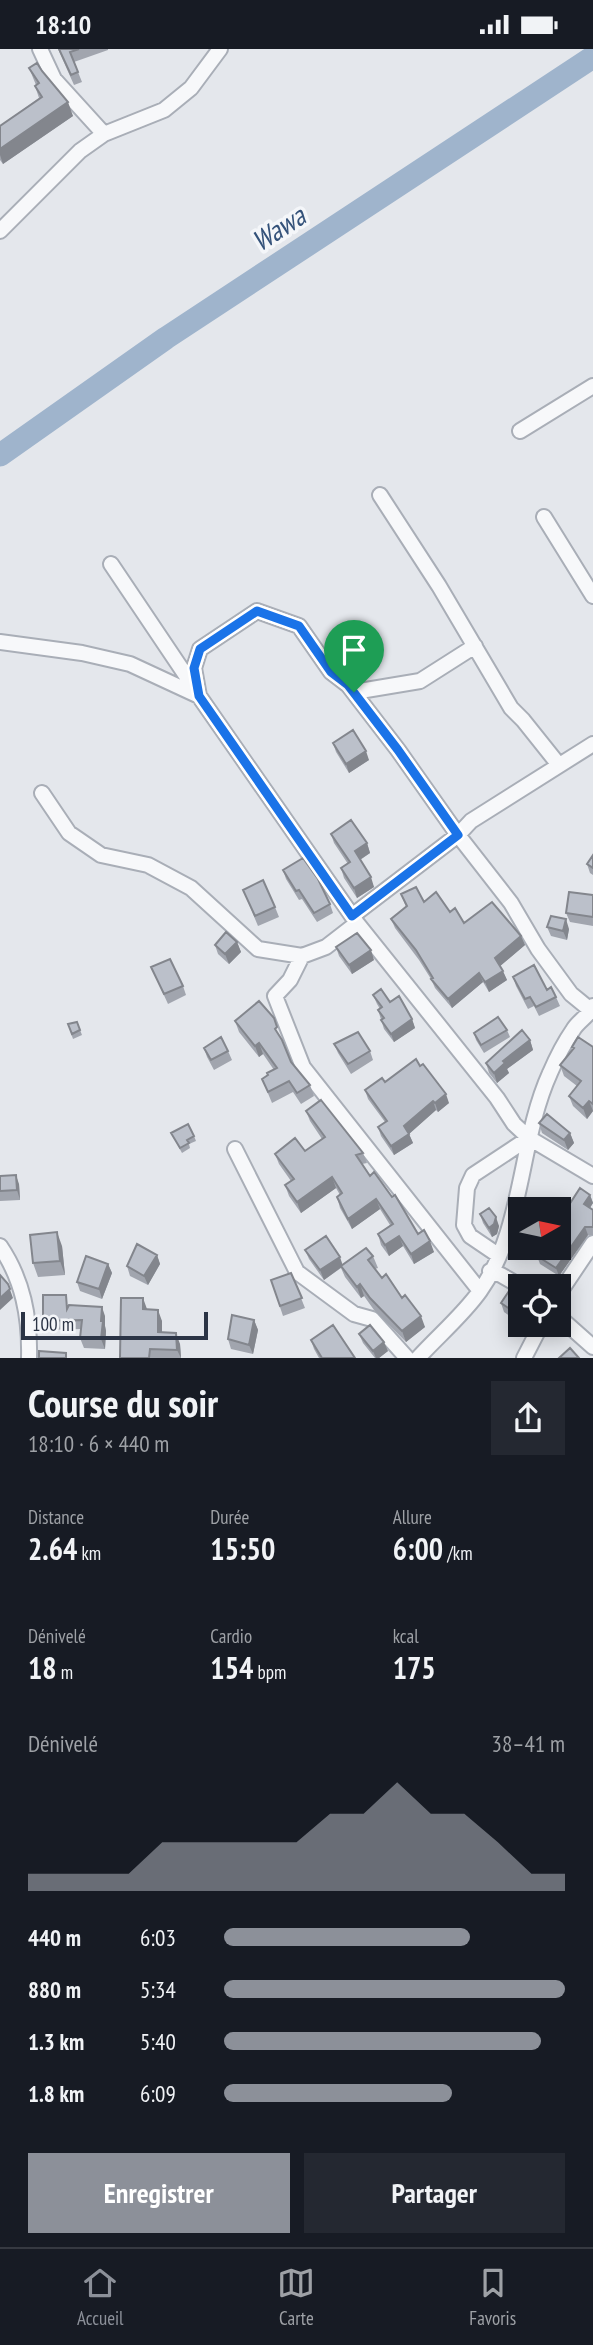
<!DOCTYPE html>
<html lang="fr">
<head>
<meta charset="utf-8">
<style>
	:root { --surface:#171b24; --page:#242831; --text:#f1f3f6; --muted:#9ea1a6; --line:#363941; --accent:#8c9099 }
	body { margin:0; font-family:"PT Sans Narrow",sans-serif; background:var(--page); color:var(--text); height:100vh; display:flex; flex-direction:column; font-size:26px; white-space:nowrap }
	* { box-sizing:border-box; margin:0 }
	p { font-size:23px; color:var(--muted) }
	.icon { flex:none; width:38px; height:38px; fill:none; stroke:currentColor; stroke-width:2; stroke-linecap:round; stroke-linejoin:round }
	.map { position:relative; height:1309px; overflow:hidden }
	.side { display:flex; flex-direction:column; background:var(--surface); flex:1 }
	.side>* { flex:none }
	.needle { width:46px; rotate:81deg }
	.controls { position:absolute; left:508px; top:1148px; display:grid; gap:14px }
	.controls a { display:grid; place-items:center; width:63px; height:63px; border-radius:0px; background:var(--surface); box-shadow:0 4px 18px #0003; font-size:35px }
	.scale { position:absolute; left:21px; bottom:18px; width:187px; box-sizing:border-box; padding-left:7px; border:4px solid #2b3445; border-top:0; font-size:19px; line-height:24px; white-space:nowrap; color:#2b3445; -webkit-text-stroke:5px #f4f6f9; paint-order:stroke }
	.pin { position:absolute; display:grid; place-items:center; width:60px; height:60px; color:#fff; margin:-72px -30px; border-radius:50% 50% 50% 0; rotate:-45deg; box-shadow:0 0 7px #0007 }
	.pin .icon { rotate:45deg }
	.round { display:grid; place-items:center; flex:none; width:74px; height:74px; border-radius:0px; background:var(--page) }
	.summary { display:flex; align-items:center; justify-content:space-between; height:119px; padding:0 28px }
	h1 { font-size:38px; font-weight:800; line-height:52px }
	.stats { display:grid; grid-template-columns:repeat(3,1fr); gap:10px; height:119px; padding:7px 28px }
	.stats div { display:grid; align-content:center }
	.stats b { font-size:30px; font-weight:800 }
	.stats small { font-size:19px; font-weight:400 }
	.stats p { font-size:19px }
	.chart { height:196px; padding:14px 28px }
	.chart p { display:flex; justify-content:space-between }
	.chart svg { width:100%; height:126px; margin-top:7px; fill:var(--accent); opacity:.7 }
	.button { display:flex; gap:14px; margin-top:auto; padding:14px 28px }
	.button a { flex:1; height:80px; border-radius:0px; background:var(--accent); color:#fff; font-size:28px; font-weight:800; line-height:80px; text-align:center }
	.button a+a { background:var(--page); color:var(--text) }
	ul { padding:0 28px; list-style:none; font-size:23px }
	li { display:grid; grid-template-columns:112px 84px 1fr; align-items:center; height:52px }
	li i { height:18px; border-radius:9px; background:var(--accent) }
	.status { display:flex; justify-content:space-between; align-items:center; height:49px; padding:0 35px; background:var(--surface); direction:ltr }
	.status svg { height:19px; fill:currentColor }
	.dock { display:flex; justify-content:space-around; align-items:center; height:98px; border-top:2px solid var(--line); background:var(--surface); font-size:19px; color:var(--muted) }
	.dock a { display:grid; justify-items:center; gap:4px }
	.dock .active { color:var(--accent) }
	.map>svg:first-child { display:block }
	.lines { fill:none; stroke-linecap:round; stroke-linejoin:round }
	.river { stroke:#9fb4cc; stroke-width:23 }
	.minor-casing { stroke:#a9aeb7; stroke-width:18 }
	.minor { stroke:#f7f8fa; stroke-width:14 }
	.wall { fill:#a1a5ae }
	.shaded-wall { fill:#83868d }
	.building { fill:#bbc0ca; stroke:#83868d; stroke-width:2 }
	.route-casing { stroke:#fff; stroke-width:14 }
	.route { stroke:#1a73e8; stroke-width:9 }
	.labels { text-anchor:middle; dominant-baseline:central; stroke-width:7; stroke-linejoin:round; paint-order:stroke }
	.water-label { font-size:28px; font-style:italic; fill:#34527a; stroke:#f4f6f9 }
</style>
</head>
<body>
<div class="status"><b>18:10</b><svg viewBox="0 0 49 12"><path d="M0 12V9h3v3zM5 12V6h3v6zM10 12V3h3v9zM15 12V0h3v12zM26 1h20v11H26zM47 4h2v5h-2z"/></svg></div>
<div class="map">
<svg width="593" height="1309" viewBox="0 0 593 1309">
	<rect width="100%" height="100%" fill="#e4e7ec"/>
	<g class="lines">
		<path class="river" d="M0 406 166 289 593 8"/>
		<defs>
			<path id="minor" d="M40 0 54 30 104 85
				M0 182 80 102 104 85 164 61 191 39 220 0
				M520 382 593 337
				M380 446 439 537 511 659 523 671 559 716
				M544 468 593 547
				M111 515 195 640
				M0 593 82 604 130 615 199 647
				M354 643 420 632 475 597
				M42 744 69 784 101 806 148 816 191 839 258 900 302 907 326 898 357 874
				M352 867 458 786 471 772 593 695
				M302 907 290 931 275 947 303 1018 480 1242
				M593 963 571 945 538 900 511 854 458 786 398 701 348 636 331 623 299 577 257 562 200 600 194 619 199 647 357 874 497 1049 514 1075 529 1089 593 1127
				M235 1100 297 1223 354 1265 372 1270 407 1309
				M0 1197C23 1231 30 1268 29 1309
				M498 1206 470 1187 464 1176 467 1139 473 1126 529 1089
				M490 1222 501 1226 520 1237
				M558 1246 593 1194
				M558 1267 593 1298
				M418 1309C438 1287 463 1266 480 1242 524 1180 519 1092 550 1024 556 1010 564 994 573 981 578 972 589 967 593 957
				M524 1309 541 1276"/>
		</defs>
		<use href="#minor" class="minor-casing"/>
		<use href="#minor" class="minor"/>
	</g>
	<path class="wall" d="M58 0H108V1L74 13 82 33 74 36Z
		M29 19 42 22 73 67 3 115 0 111V77L39 49 35 37 36 36Z
		M333 694 369 711 349 724 336 703Z
		M331 785 367 794 370 804 360 811 374 838 357 849 344 829 341 819 348 815 334 794Z
		M593 806V826L590 824 587 815Z
		M283 821 330 855 333 864 317 873 302 850 299 851 286 830Z
		M243 841 275 858 279 868 258 877Z
		M401 845 424 853 450 863 464 874 521 887 525 896 500 917 507 931 489 943 483 933 452 959 435 939 431 930 419 911 395 879 391 870 406 858Z
		M593 846V877L570 873 566 864Z
		M547 878 569 880 567 891 551 887Z
		M237 893 241 903 229 915 218 905 215 896Z
		M336 898 374 911 352 925 339 907Z
		M151 918 183 937 186 946 168 955Z
		M513 928 547 941 556 948 560 957 539 967 534 957 528 960 516 937Z
		M373 946 390 953 412 970 415 979 394 993 384 980 378 961 380 960 377 955Z
		M235 972 281 989 291 1013 310 1036 314 1047 301 1055 293 1043 272 1054 262 1030 274 1021 263 1005 259 1008 239 983Z
		M77 973 82 986 73 990 68 975Z
		M507 981 510 988 484 1004 476 991 474 984Z
		M530 991 533 1001 507 1020 509 1024 497 1034 489 1024 486 1014Z
		M334 995 370 1002 373 1011 351 1025 338 1004Z
		M572 998H593V1062L587 1070 573 1057 569 1047 577 1037 564 1027 560 1016 573 1000Z
		M204 999 228 1002 232 1011 214 1021 207 1008Z
		M385 1033 449 1054 438 1063 436 1061 409 1085 413 1094 394 1106 381 1087 378 1078 385 1073 368 1050 365 1041Z
		M306 1062 363 1104 367 1114 362 1115 370 1127 434 1203 414 1215 403 1197 389 1207 381 1196 378 1185 390 1176 380 1160 352 1180 340 1159 337 1148 340 1146 336 1139 301 1164 289 1147 285 1136 291 1132 279 1115 275 1105 305 1102 322 1090 310 1072Z
		M539 1074 570 1084 574 1094 568 1101 542 1084Z
		M171 1084 194 1087 196 1092 189 1095 190 1099 182 1104Z
		M0 1127 19 1135 20 1151 0 1152Z
		M590 1146 593 1154 590 1159 593 1161V1186H588L559 1227 540 1215 537 1207Z
		M480 1165 499 1177 497 1185 492 1188 483 1174Z
		M520 1173V1198L515 1192 511 1183Z
		M62 1197 65 1226 38 1228 33 1214Z
		M305 1201 343 1216 373 1207 378 1219 375 1220 382 1229 402 1249 425 1278 406 1293 374 1261 364 1247 361 1249 345 1228 341 1219 324 1231 309 1210Z
		M157 1206 160 1215 148 1236 130 1227 127 1217Z
		M108 1215 112 1224 102 1250 80 1242 77 1233Z
		M291 1224 305 1259 283 1267 271 1231Z
		M520 1240V1274L504 1263 501 1254Z
		M69 1256 105 1267V1277L106 1282 105 1300 84 1299 80 1289 81 1280 47 1281 43 1272Z
		M147 1261 162 1272V1284L180 1295 181 1309H120Z
		M254 1271 258 1281 253 1305 231 1300 228 1290Z
		M359 1285 388 1302 379 1309H375L363 1294Z
		M311 1291 355 1309H319L314 1300Z"/>
	<path class="shaded-wall" d="M68 53 73 67 3 115 0 106V100Z
		M366 702 369 711 349 724 346 715Z
		M367 794 370 804 358 812 355 802Z
		M371 828 374 838 357 849 354 839Z
		M566 870 569 880 567 891 563 882Z
		M521 887 525 896 499 918 495 909Z
		M237 893 241 903 229 915 225 905Z
		M371 901 374 911 352 925 349 916Z
		M503 922 507 931 489 943 485 933Z
		M479 924 483 933 452 959 448 950Z
		M412 970 415 979 394 993 391 985Z
		M530 991 533 1001 507 1020 509 1024 497 1034 494 1024 503 1012Z
		M259 994 263 1005 259 1008 255 997Z
		M446 1045 449 1054 438 1063 435 1054Z
		M433 1052 436 1061 409 1085 413 1094 394 1106 391 1097 404 1077Z
		M589 1052 593 1062 587 1070 583 1059Z
		M570 1084 574 1094 568 1101 564 1091Z
		M16 1126 19 1135 20 1151 17 1141Z
		M332 1128 336 1139 301 1164 297 1153Z
		M590 1146 593 1154 587 1163 584 1155Z
		M376 1150 380 1160 352 1180 348 1170Z
		M496 1168 499 1177 497 1185 492 1188 489 1179Z
		M585 1178 588 1186 559 1227 556 1219Z
		M57 1183 62 1197 65 1226 60 1212Z
		M399 1187 403 1197 389 1207 385 1196Z
		M430 1192 434 1203 414 1215 411 1205Z
		M157 1206 160 1215 148 1236 144 1227Z
		M340 1208 343 1217 324 1231 320 1221Z
		M108 1215 112 1224 102 1250 99 1240Z
		M8 1235 13 1249 0 1261V1249Z
		M360 1235 364 1247 361 1249 357 1238Z
		M143 1249 147 1260V1271L143 1260Z
		M102 1258 105 1267V1277L106 1282 105 1300 101 1290Z
		M158 1261 162 1272V1294L158 1283Z
		M421 1267 425 1278 406 1293 402 1282Z
		M254 1271 258 1281 253 1305 249 1296Z
		M176 1284 180 1295 181 1309 177 1301Z
		M384 1293 388 1302 379 1309H376L373 1302Z"/>
	<path class="building" d="M59 0H79L70 3 78 23 71 26Z
		M37 14 42 22 68 53 0 100V77L42 48 35 37 39 34 29 19Z
		M353 681 366 702 346 715 333 694Z
		M351 771 367 794 355 802 371 828 354 839 341 819 350 813 331 785Z
		M593 806V819L587 815Z
		M303 809 318 830 330 855 314 864 299 841 296 842 283 821Z
		M263 831 275 858 255 867 243 841Z
		M416 838 424 853 436 843 450 863 455 859 464 874 492 853 521 887 495 909 503 922 485 933 479 924 448 950 431 930 433 929 416 901 391 870 407 857 401 845Z
		M569 843 593 846V868L566 864Z
		M551 867 566 870 563 882 547 878Z
		M226 883 237 893 225 905 215 896Z
		M357 884 371 901 349 916 336 898Z
		M170 910 183 937 164 945 151 918Z
		M534 916 547 941 551 938 556 948 536 958 530 948 525 950 513 928Z
		M381 940 390 953 399 947 412 970 391 985 381 971 384 969 378 961 382 958 373 946Z
		M259 952 274 969 277 978 275 980 282 991 291 1013 310 1036 297 1044 289 1032 268 1043 262 1030 268 1026 267 1024 277 1019 259 994 255 997 235 972Z
		M498 968 507 981 481 996 474 984Z
		M77 973 80 981 72 985 68 975Z
		M522 981 530 991 503 1012 505 1014 494 1024 486 1014Z
		M358 983 370 1002 348 1015 334 995Z
		M221 988 228 1002 211 1011 204 999Z
		M578 988 593 998V1055L589 1052 583 1059 569 1047 581 1032 560 1016 574 999 572 998Z
		M416 1010 420 1017 423 1015 446 1045 435 1054 433 1052 404 1077 409 1085 391 1097 378 1078 387 1072 365 1041 382 1029 385 1033Z
		M321 1051 363 1104 356 1106 370 1127 374 1123 392 1148 395 1146 418 1185 424 1181 430 1192 411 1205 399 1187 385 1196 378 1185 393 1175 376 1150 348 1170 337 1148 342 1144 332 1128 297 1153 285 1136 294 1130 275 1105 295 1089 305 1102 325 1088 306 1062Z
		M547 1065 570 1084 564 1091 539 1074Z
		M188 1075 194 1087 187 1091 189 1094 180 1099 171 1084Z
		M16 1126 17 1141 0 1142V1127Z
		M580 1139 590 1146 584 1155 593 1161V1178H585L556 1219 537 1207 542 1199H558V1173Z
		M489 1159 496 1168 494 1175 489 1179 480 1165Z
		M516 1169 520 1173V1187L517 1190 511 1183Z
		M57 1183 60 1212 33 1214 30 1186Z
		M326 1187 340 1208 320 1221 305 1201Z
		M137 1195 157 1206 144 1227 127 1217Z
		M366 1199 373 1207 368 1211 382 1229 386 1225 402 1249 405 1246 421 1267 402 1282 370 1249 360 1235 357 1238 341 1217Z
		M86 1207 108 1215 99 1240 77 1233Z
		M291 1224 302 1249 280 1257 271 1231Z
		M0 1226 8 1235 10 1240 0 1249Z
		M513 1236 520 1240V1267L501 1254Z
		M43 1246H66L67 1260 69 1256 102 1258 101 1272H103L101 1290 80 1289 82 1271 43 1272Z
		M121 1249H143V1260L158 1261V1283L176 1284 177 1301 150 1300 149 1309H120Z
		M232 1266 254 1271 249 1296 228 1290Z
		M333 1276 355 1309H322L311 1291Z
		M370 1276 384 1293 373 1302 359 1285Z
		M570 1299 579 1309H559Z
		M39 1302 66 1304V1309H39Z"/>
	<g class="lines">
		<defs>
			<path id="route" d="M257 562 299 577 331 623 348 636 398 701 458 786 352 867 199 647 194 619 200 600Z"/>
		</defs>
		<use href="#route" class="route-casing"/>
		<use href="#route" class="route"/>
	</g>
	<g class="labels">
		<g class="water-label">
			<text transform="translate(278 179) rotate(-33)">Wawa</text>
		</g>
	</g>
</svg>
<div class="controls">
<a><svg class="needle" viewBox="-14 -14 28 28"><path d="M0-13l5 13h-10z" fill="#e53935"/><path d="M0 13l5-13h-10z" fill="#9ea1a6"/></svg></a>
<a><svg class="icon" aria-label="locate" viewBox="0 0 24 24"><circle cx="12" cy="12" r="6"/><path d="M12 2v4M12 18v4M2 12h4M18 12h4"/></svg></a>
</div>
<div class="scale">100 m</div>
<div class="pin" style="left:354px;top:643px;background:#1e9e55"><svg class="icon" aria-label="arrive" viewBox="0 0 24 24"><path d="M6 21V4h12l-3 4 3 4H6"/></svg></div>
</div>
<section class="side">
<div class="summary"><div><h1>Course du soir</h1><p>18:10 · 6 × 440 m</p></div><a class="round"><svg class="icon" aria-label="share" viewBox="0 0 24 24"><path d="M12 15V3M7 8l5-5 5 5M5 13v7h14v-7"/></svg></a></div>
<div class="stats">
<div><p>Distance</p><b>2.64<small> km</small></b></div>
<div><p>Durée</p><b>15:50</b></div>
<div><p>Allure</p><b>6:00<small> /km</small></b></div>
</div>
<div class="stats">
<div><p>Dénivelé</p><b>18<small> m</small></b></div>
<div><p>Cardio</p><b>154<small> bpm</small></b></div>
<div><p>kcal</p><b>175</b></div>
</div>
<div class="chart"><p><span>Dénivelé</span>38–41 m</p>
<svg viewBox="0 0 160 44" preserveAspectRatio="none"><path d="M0 44V38L10 38L20 38L30 38L40 27L50 27L60 27L70 27L80 27L90 17L100 17L110 6L120 17L130 17L140 27L150 38L160 38V44z"/></svg>
</div>
<ul>
<li><b>440 m</b>6:03<i style="width:72%"></i></li>
<li><b>880 m</b>5:34<i style="width:100%"></i></li>
<li><b>1.3 km</b>5:40<i style="width:93%"></i></li>
<li><b>1.8 km</b>6:09<i style="width:67%"></i></li>
</ul>
<div class="button"><a>Enregistrer</a><a>Partager</a></div>
</section>
<nav class="dock">
<a class="active"><svg class="icon" aria-label="home" viewBox="0 0 24 24"><path d="M3 11l9-7 9 7M6 9v11h12V9"/></svg>Accueil</a>
<a><svg class="icon" aria-label="map" viewBox="0 0 24 24"><path d="M3 6l6-2 6 2 6-2v14l-6 2-6-2-6 2zM9 4v14M15 6v14"/></svg>Carte</a>
<a><svg class="icon" aria-label="saved" viewBox="0 0 24 24"><path d="M7 4h10v16l-5-4-5 4z"/></svg>Favoris</a>
</nav>
</body>
</html>
